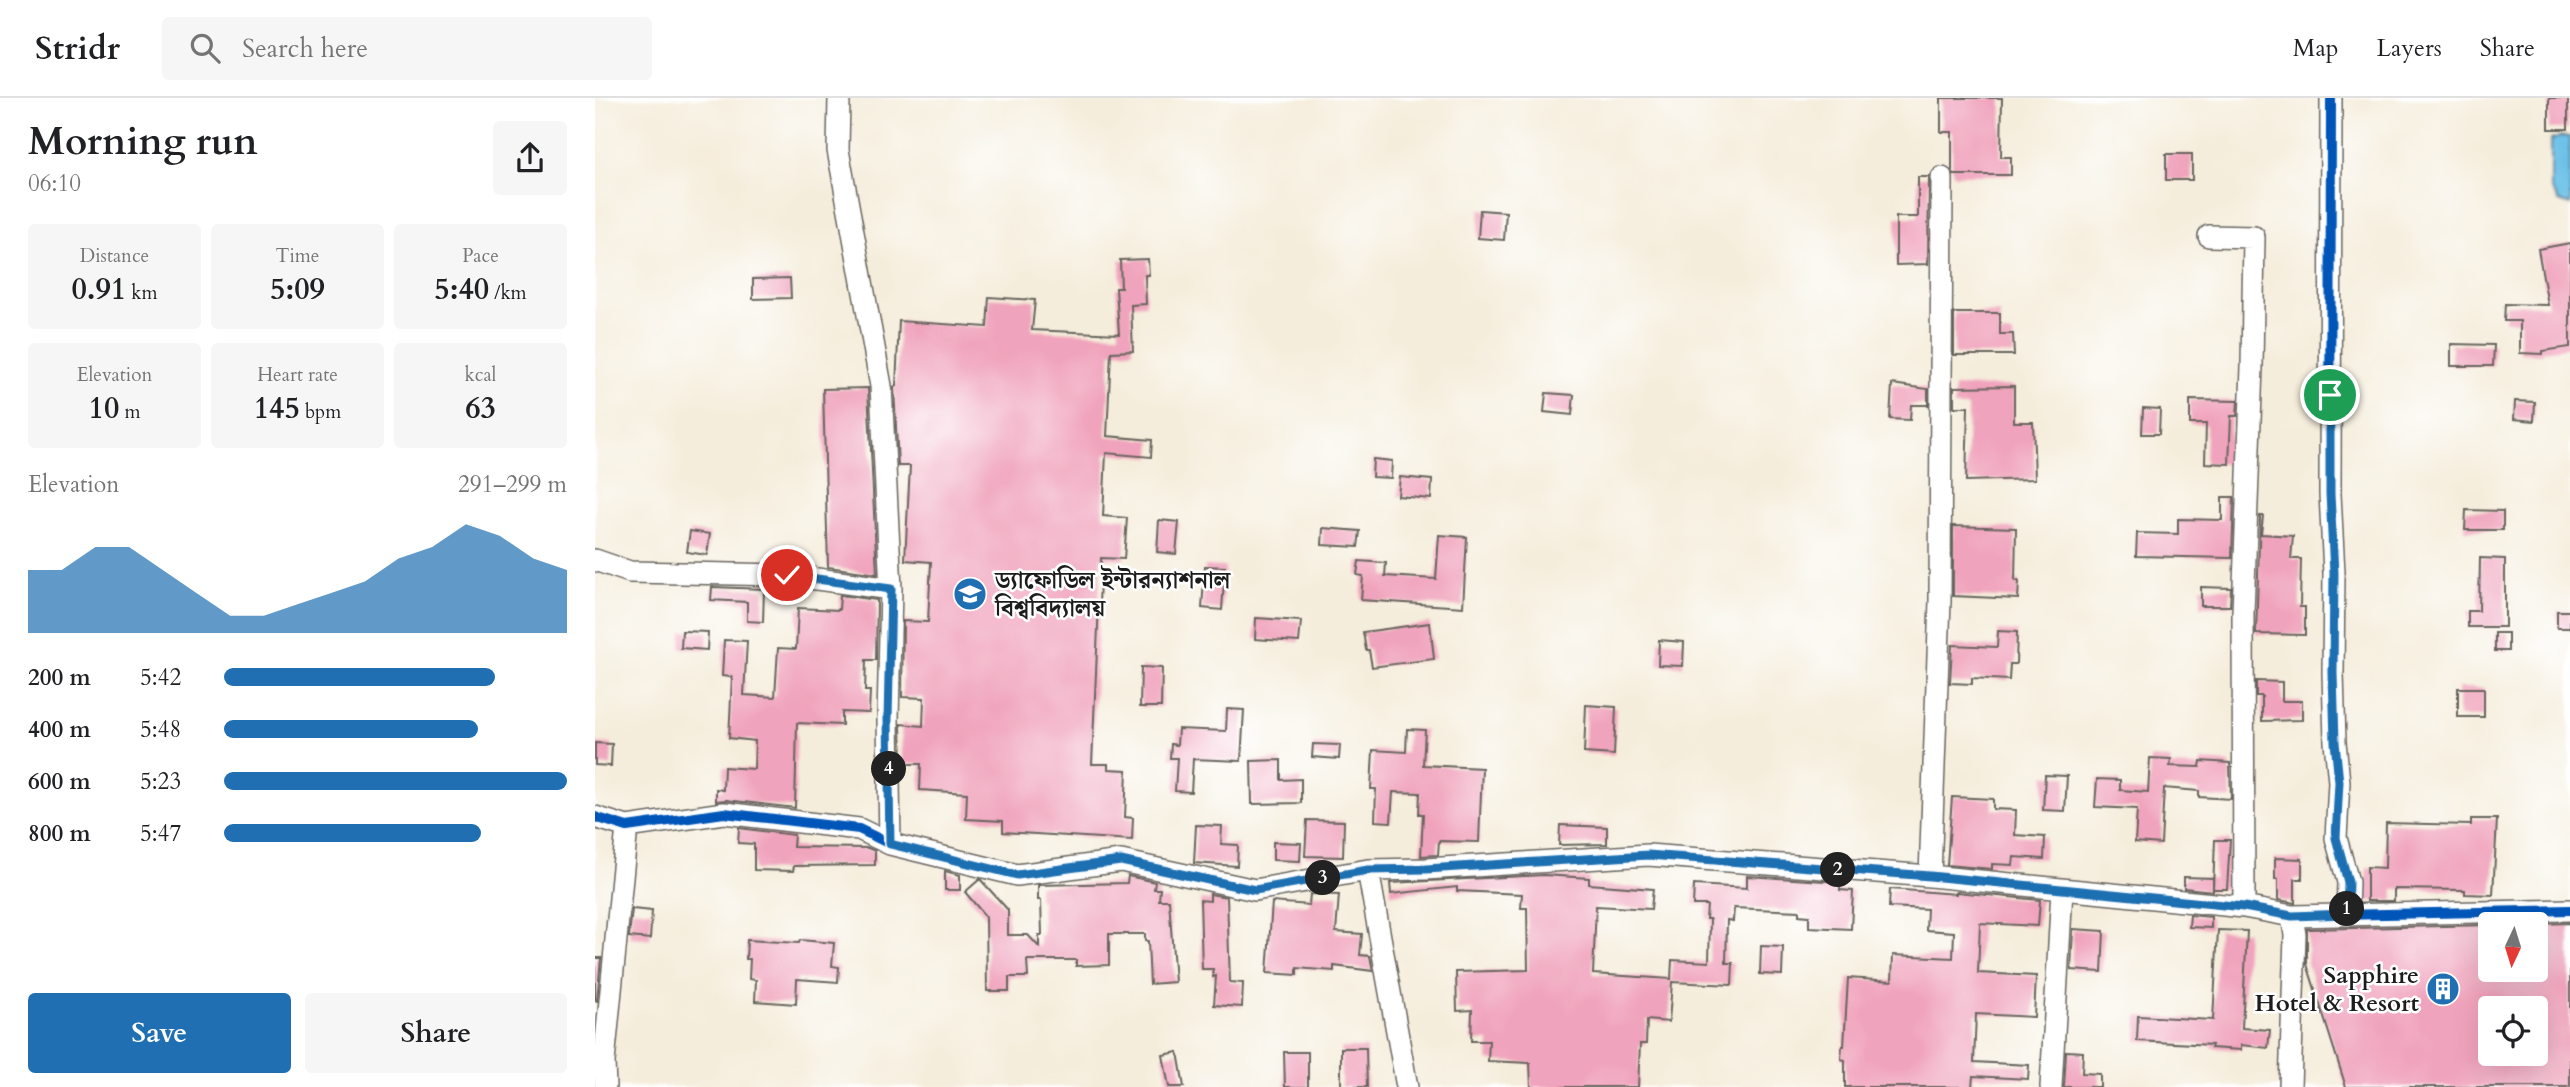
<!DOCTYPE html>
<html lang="en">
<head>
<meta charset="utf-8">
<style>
	:root { --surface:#fff; --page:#f6f6f6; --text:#202124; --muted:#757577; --line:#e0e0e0; --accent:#1f6fb2 }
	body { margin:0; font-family:Cardo,"Noto Serif Bengali",serif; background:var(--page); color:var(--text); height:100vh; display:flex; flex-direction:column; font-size:26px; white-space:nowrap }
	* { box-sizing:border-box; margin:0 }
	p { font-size:23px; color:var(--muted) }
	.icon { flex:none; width:38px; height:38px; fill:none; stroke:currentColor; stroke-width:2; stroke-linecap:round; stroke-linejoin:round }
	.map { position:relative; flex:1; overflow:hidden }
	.sheet { display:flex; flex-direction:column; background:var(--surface); width:595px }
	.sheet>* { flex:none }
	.needle { width:46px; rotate:184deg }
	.fabs { position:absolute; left:1883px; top:814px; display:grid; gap:14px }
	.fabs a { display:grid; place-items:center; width:70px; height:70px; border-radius:7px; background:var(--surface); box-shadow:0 7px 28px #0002; font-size:35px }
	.pin { position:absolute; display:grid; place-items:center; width:60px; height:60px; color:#fff; margin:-30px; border:4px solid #fff; border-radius:50%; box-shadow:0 2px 7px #0007 }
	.km { position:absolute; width:35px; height:35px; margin:-18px; border-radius:50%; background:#222; color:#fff; font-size:19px; line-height:35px; text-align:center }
	.round { display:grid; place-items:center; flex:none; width:74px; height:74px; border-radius:7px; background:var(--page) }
	.headline { display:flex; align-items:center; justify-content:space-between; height:119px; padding:0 28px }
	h1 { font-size:38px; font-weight:700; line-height:52px }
	.stats { display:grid; grid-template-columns:repeat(3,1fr); gap:10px; height:119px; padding:7px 28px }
	.stats div { display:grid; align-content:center; border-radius:7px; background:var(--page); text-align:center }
	.stats b { font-size:30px; font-weight:700 }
	.stats small { font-size:19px; font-weight:400 }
	.stats p { font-size:19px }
	.chart { height:196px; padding:14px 28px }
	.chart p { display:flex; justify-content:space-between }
	.chart svg { width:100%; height:126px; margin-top:7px; fill:var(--accent); opacity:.7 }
	.cta { display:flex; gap:14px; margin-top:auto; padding:14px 28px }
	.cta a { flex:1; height:80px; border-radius:7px; background:var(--accent); color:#fff; font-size:28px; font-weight:700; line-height:80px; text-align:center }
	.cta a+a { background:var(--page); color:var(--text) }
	ul { padding:0 28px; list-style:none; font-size:23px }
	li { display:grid; grid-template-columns:112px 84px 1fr; align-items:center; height:52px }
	li i { height:18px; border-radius:9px; background:var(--accent) }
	header { display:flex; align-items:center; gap:42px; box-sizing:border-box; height:98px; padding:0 35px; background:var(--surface); border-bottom:2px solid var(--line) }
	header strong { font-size:33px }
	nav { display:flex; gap:38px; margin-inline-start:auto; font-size:24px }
	.search { width:490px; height:63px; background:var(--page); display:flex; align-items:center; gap:18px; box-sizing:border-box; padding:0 24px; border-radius:7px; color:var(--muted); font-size:26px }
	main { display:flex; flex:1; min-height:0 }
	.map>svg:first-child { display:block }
	.water { fill:#6dc1e9; stroke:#446e82; stroke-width:2 }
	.building { fill:#f0a3bc; fill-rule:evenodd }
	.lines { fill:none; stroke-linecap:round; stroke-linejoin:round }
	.minor-casing { stroke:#68655f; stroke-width:24 }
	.minor { stroke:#fff; stroke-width:21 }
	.cycleway-casing { stroke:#fff; stroke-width:15 }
	.cycleway { stroke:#0057b8; stroke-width:10 }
	.route-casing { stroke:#fff; stroke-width:14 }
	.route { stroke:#1f6fb2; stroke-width:9 }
	.labels { text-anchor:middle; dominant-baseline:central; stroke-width:5; stroke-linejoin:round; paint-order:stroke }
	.poi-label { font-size:24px; font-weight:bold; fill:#1c1c1c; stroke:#fff; text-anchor:start }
</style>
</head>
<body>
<header>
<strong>Stridr</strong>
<div class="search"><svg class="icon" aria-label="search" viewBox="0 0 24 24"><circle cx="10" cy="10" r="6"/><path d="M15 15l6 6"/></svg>Search here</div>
<nav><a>Map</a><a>Layers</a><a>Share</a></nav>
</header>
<main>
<section class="sheet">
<div class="headline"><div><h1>Morning run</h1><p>06:10</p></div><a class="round"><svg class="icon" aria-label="share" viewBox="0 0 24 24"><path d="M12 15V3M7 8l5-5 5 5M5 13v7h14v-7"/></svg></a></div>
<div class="stats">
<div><p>Distance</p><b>0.91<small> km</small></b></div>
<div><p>Time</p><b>5:09</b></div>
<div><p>Pace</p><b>5:40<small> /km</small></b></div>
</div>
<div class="stats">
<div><p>Elevation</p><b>10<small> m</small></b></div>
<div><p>Heart rate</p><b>145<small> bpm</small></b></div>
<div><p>kcal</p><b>63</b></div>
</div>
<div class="chart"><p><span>Elevation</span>291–299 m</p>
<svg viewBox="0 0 160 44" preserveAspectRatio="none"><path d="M0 44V22L10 22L20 14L30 14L40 22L50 30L60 38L70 38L80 34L90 30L100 26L110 18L120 14L130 6L140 10L150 18L160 22V44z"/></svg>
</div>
<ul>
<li><b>200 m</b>5:42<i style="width:79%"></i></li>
<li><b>400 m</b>5:48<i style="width:74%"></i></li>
<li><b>600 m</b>5:23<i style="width:100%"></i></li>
<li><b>800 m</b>5:47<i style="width:75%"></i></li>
</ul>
<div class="cta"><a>Save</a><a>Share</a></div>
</section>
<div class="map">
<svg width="1975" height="989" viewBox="0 0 1975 989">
	<rect width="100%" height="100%" fill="#fff"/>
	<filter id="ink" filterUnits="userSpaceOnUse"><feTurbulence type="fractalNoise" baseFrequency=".0143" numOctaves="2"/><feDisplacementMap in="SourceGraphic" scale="14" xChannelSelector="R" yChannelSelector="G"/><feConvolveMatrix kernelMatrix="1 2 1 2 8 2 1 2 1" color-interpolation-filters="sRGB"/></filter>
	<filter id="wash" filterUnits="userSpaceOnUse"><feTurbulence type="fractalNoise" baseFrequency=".00686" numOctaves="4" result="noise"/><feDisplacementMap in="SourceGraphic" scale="28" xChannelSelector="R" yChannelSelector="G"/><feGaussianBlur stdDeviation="1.57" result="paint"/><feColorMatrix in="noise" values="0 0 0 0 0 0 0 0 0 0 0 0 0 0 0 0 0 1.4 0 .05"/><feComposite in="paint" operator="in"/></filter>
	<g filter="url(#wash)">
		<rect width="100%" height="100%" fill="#f5eddb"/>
		<path class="water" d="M1967 38 1975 39V107L1964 103 1956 90V42Z"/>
		<g id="blocks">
			<path class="building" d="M1346 0H1407L1406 59H1416V77H1359L1357 72V34H1346Z
				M1954 0H1973V31H1954Z
				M1571 56H1597V82H1571Z
				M1323 79H1334L1333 166 1301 167V119H1323Z
				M885 112 911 114 909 142 883 140Z
				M1975 145V249L1948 253V256L1925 255V223H1909L1910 206 1953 207 1943 151Z
				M553 161 554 177H550L551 206 536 207 538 253 516 254 512 338 557 342 556 359 511 355 508 418 532 420 529 461 506 460 497 666H513V671L532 672 530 719 538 720 537 742 408 734V723L371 721 372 695 325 692 326 666H307L306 626 328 628 329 600 307 599 308 523 333 524 336 464 310 462 315 368H303L299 289 301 288 304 223 392 229 394 199 440 202 437 232 524 236 521 190H526L525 162Z
				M195 180 196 200 158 201V181Z
				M1359 215H1405V236H1418L1419 257H1359Z
				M1856 246 1899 247 1898 268H1856Z
				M1297 286 1333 291V307H1316L1315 322 1295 321Z
				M1419 288V324H1438L1440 381 1371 383 1373 309H1359V289Z
				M273 290 282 476 233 469 228 291Z
				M951 295 979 297 977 317 949 314Z
				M1595 302 1643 303 1642 318H1636L1634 366 1610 365 1611 326H1595Z
				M1920 303 1940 304 1939 323 1919 321Z
				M1548 310 1565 311 1564 336H1547Z
				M778 361 797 363 796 380 777 379Z
				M805 379 837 382 836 401 803 398Z
				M1627 399H1639L1637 460 1541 458 1542 435 1583 436V421L1627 422Z
				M1871 412 1908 413V432H1870Z
				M1665 418H1668L1666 436 1698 438 1696 461H1706L1705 509H1710V537L1661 536Z
				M564 422 584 424 581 456 562 454Z
				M1358 428 1421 430 1420 483H1424L1423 501 1358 498Z
				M728 430 765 433 763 449 727 447Z
				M95 433 115 436 112 457 92 454Z
				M844 437 872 439 868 509 766 502 768 478 762 477 764 463 791 465 790 478 841 481Z
				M1885 460 1910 461V529H1873V513H1884Z
				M610 468 630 469 627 512 607 510Z
				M117 489 169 491 168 524 152 523V504L116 502Z
				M1606 489 1636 490 1635 508H1606Z
				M245 497 282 502 281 562H271L270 593H275L274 615 247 614V627L202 625 200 710 131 702 121 703V691L128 692 129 669 159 671 160 643 134 640 137 579 127 578 129 542 152 543 149 597 180 599 183 550 201 551 203 510 244 512Z
				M1962 513H1975V530H1962Z
				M661 520 706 523 704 544 660 541Z
				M835 525 839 561 777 569 774 552H771L768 534Z
				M87 533 113 534 112 552 86 550Z
				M1403 533 1422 534 1421 566H1415L1414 582 1377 580V586L1355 585 1357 547 1402 549Z
				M1900 535H1913V553H1900Z
				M1064 542 1089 544 1088 568 1063 567Z
				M546 569 567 570 566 609H545Z
				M1661 583 1687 584V603H1707V622L1667 623V598H1661Z
				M1863 590H1889V619H1863Z
				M991 607 1021 609 1019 657 989 655Z
				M632 611 649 612 646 663 598 661 596 694 580 693 582 660H575L576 646 582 647 583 631 631 633Z
				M812 631 830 632 828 667 887 670 884 744 844 743 843 757 826 758 828 716H824L825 695 798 694 796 724 780 723 781 691H776L778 652 811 654Z
				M0 645 17 646 16 668 0 667Z
				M718 646 745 647 744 661 717 659Z
				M1555 660 1576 661 1575 668 1605 669 1606 663 1635 665 1636 701 1604 699V693L1569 690 1566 746 1540 744 1542 711 1500 709 1502 681 1525 682V692L1553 694Z
				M686 662V682L706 681V705L657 706 656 663Z
				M1450 677 1472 678 1470 713 1448 712Z
				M1357 699 1398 701V711L1421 712 1420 737 1450 739 1449 761 1419 759 1418 767 1397 766V771L1352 767Z
				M1876 721H1902L1898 797 1870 796V792L1799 791V803H1772V769L1790 770 1791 725 1876 727Z
				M712 722 749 723 748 759 710 758Z
				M601 727 627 728 626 746 643 747 642 768 599 765Z
				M965 727 1012 729V746L964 747Z
				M144 730 199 737 198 749 273 750 280 753V767L199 768 198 773 159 772V746L143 745Z
				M1620 742H1635L1632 791H1618Z
				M678 744 706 745 705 763 678 762Z
				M1680 760 1707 761V781H1700V805L1683 802V781H1680Z
				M350 773 365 777V792H350Z
				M949 777 994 780V786L1058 791 1056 811 1001 808 998 876 1076 881 1077 862 1114 864 1115 821H1111L1112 807H1098L1099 787 1152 790V778L1245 784V792L1258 793 1256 831 1214 829V818L1204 817V813L1139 810 1138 823 1132 822 1131 865H1138L1137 887 1077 884 1074 924 1052 922 1051 946H1045L1043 989H936L935 965 893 963 894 943H876L877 912 862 913 861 874 933 872 932 810H926L927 796 862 793V789L796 796 795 785Z
				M533 778 560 784 559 791H565L564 802H574L580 884 555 886 553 843H550V836H514V867L481 868V862H432L433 879H414V893H392L391 819 370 794 385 781 413 812V837H433L444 849V837H447L446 802H443V787L532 785Z
				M1589 779 1618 780V793L1589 790Z
				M1295 791 1361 796V794L1445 802 1443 828 1385 825 1383 875 1441 878 1439 919 1381 916 1379 964 1434 967 1433 981 1378 978 1377 989H1250V962L1246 961 1247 948H1249L1253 880 1297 883 1298 857 1358 860 1359 834 1331 832 1332 811 1294 809Z
				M615 796 632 799 635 884 648 885 647 909 619 907 621 878 618 879V871H607L605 802 615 803Z
				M715 796 744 797 741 834 767 836 765 857 775 858 778 873 739 868V873L702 870V877L672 875 677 804 714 807Z
				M37 811 57 813 55 841 34 839Z
				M1595 817 1616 819V830L1594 829Z
				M1975 825V989H1751L1712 866V831L1895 827V872H1941V826ZM1895 910H1941V956H1895Z
				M1478 831 1509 833 1507 874 1476 872Z
				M1623 832 1652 833 1647 930 1675 932 1673 950 1646 947V952L1616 950 1617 947 1542 943 1543 918 1618 922Z
				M152 842 204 845 205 842 239 845 237 868 244 869 243 884 202 881 201 906 160 903 161 882 154 881 155 861H151Z
				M1166 848 1188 849 1187 877 1165 876Z
				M0 860H6L2 903 0 902Z
				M746 950H771L772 989H746Z
				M1471 953 1488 954 1487 975 1505 976V989H1469Z
				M583 954 589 989H574L568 957Z
				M689 954H713V989H690Z"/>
		</g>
	</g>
	<g filter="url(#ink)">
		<use href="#blocks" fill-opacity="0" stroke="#68655f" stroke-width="2"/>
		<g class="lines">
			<defs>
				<path id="minor" d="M1736 0 1735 396 1739 475 1738 575 1740 644 1744 684 1741 740 1753 784 1752 816
					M1614 138 1659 139 1657 269 1648 514 1649 809
					M0 462 35 474 192 477 296 491 286 288 243 52 244 0
					M0 719 32 729 129 715 264 731 295 746 422 777 526 763 660 792 773 772 831 771 1053 757 1335 778 1649 809 1697 818 1975 812
					M295 746 293 621 296 491
					M773 772 812 989
					M1335 778 1345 503 1347 80
					M10 989 9 964 32 729
					M1456 989 1467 792
					M1695 989 1700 837 1697 818"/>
			</defs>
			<use href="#minor" class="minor-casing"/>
			<use href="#minor" class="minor"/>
			<defs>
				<path id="cycleway" d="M1736 0 1735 396 1739 475 1738 575 1740 644 1744 684 1741 740 1753 784 1752 816
					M0 719 32 729 129 715 264 731 295 746 422 777 526 763 660 792 773 772 831 771 1053 757 1335 778 1649 809 1697 818 1975 812"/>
			</defs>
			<use href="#cycleway" class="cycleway-casing"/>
			<use href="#cycleway" class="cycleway"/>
		</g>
	</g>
	<g class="lines" filter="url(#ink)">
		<defs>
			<path id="route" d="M192 477 296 491 293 621 295 746 422 777 526 763 660 792 773 772 831 771 1053 757 1335 778 1649 809 1697 818 1752 816 1753 784 1741 740 1744 684 1740 644 1738 575 1739 475 1735 396V297"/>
		</defs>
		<use href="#route" class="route-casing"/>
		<use href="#route" class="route"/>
	</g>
	<defs>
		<symbol id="university-disc" viewBox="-11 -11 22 22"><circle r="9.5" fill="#1f6fb2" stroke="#fff"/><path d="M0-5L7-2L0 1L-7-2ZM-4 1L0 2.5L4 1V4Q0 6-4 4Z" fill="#fff"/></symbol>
		<symbol id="building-disc" viewBox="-11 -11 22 22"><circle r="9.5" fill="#1f6fb2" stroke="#fff"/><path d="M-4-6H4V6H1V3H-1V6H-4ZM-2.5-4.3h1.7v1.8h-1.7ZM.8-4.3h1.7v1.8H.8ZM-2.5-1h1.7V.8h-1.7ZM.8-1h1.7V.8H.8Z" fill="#fff"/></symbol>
	</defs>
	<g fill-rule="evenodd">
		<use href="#university-disc" x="356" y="477" width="38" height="38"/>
		<use href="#building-disc" x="1829" y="872" width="38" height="38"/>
	</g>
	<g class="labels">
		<g class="poi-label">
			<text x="400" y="482">ড্যাফোডিল ইন্টারন্যাশনাল<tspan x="400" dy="28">বিশ্ববিদ্যালয়</tspan></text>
			<text x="1824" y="877" text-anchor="end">Sapphire<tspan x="1824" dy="28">Hotel &amp; Resort</tspan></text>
		</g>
	</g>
</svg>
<div class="fabs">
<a><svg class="needle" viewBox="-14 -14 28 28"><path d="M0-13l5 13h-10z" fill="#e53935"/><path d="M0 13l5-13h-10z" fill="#757577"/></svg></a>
<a><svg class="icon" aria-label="locate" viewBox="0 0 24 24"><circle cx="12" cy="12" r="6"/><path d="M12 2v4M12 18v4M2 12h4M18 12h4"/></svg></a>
</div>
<div class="pin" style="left:1735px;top:297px;background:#1e9e55"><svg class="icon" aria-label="arrive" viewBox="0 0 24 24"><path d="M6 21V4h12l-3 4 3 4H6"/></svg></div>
<div class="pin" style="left:192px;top:477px;background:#d93025"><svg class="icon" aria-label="check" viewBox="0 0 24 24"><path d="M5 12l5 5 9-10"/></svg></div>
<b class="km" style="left:1752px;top:811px">1</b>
<b class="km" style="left:1243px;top:772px">2</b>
<b class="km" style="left:728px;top:780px">3</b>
<b class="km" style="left:294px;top:671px">4</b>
</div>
</main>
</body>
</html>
